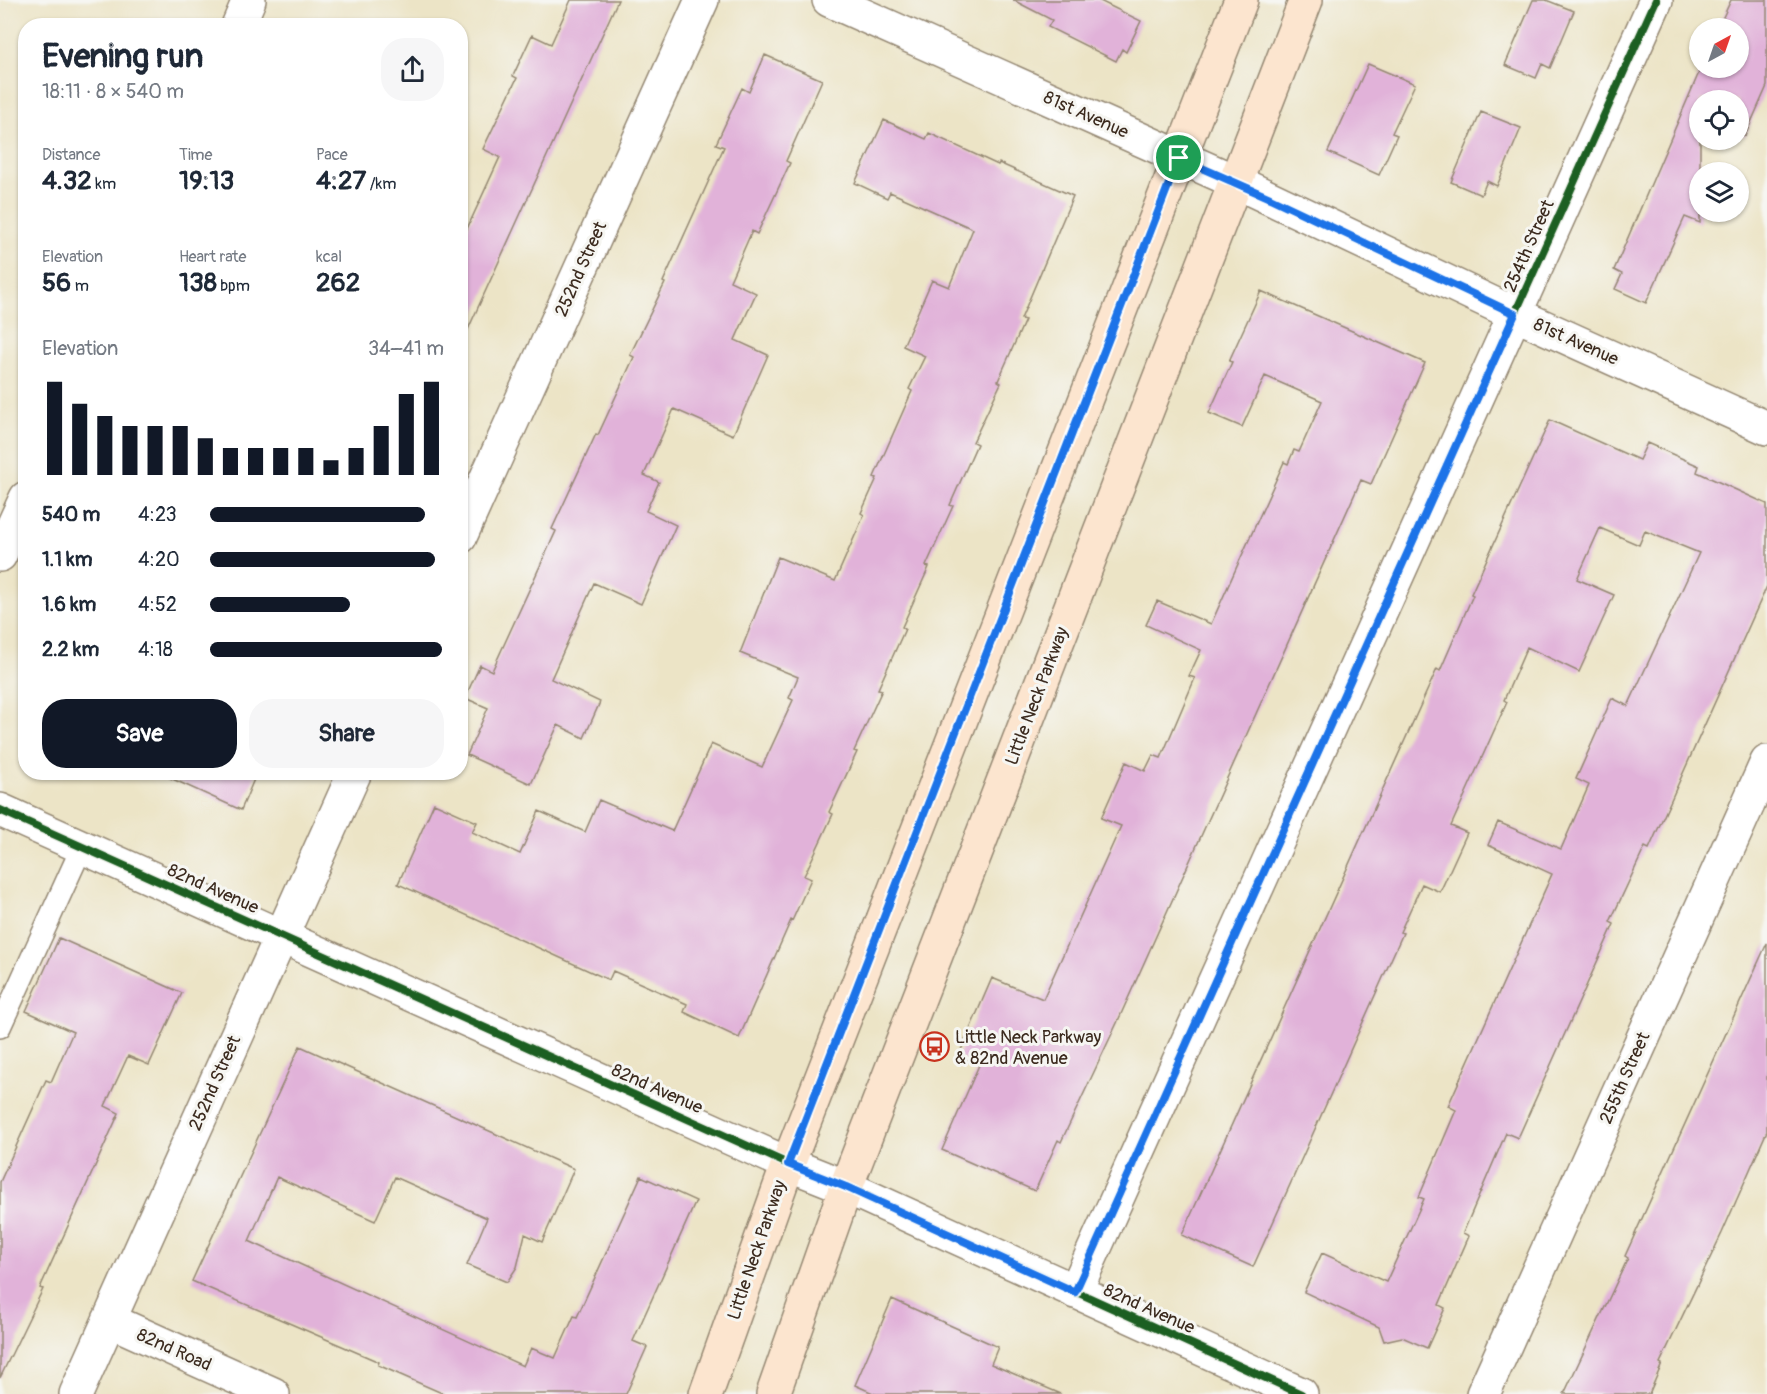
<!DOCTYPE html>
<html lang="en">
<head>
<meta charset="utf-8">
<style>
	:root { --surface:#fff; --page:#f6f6f7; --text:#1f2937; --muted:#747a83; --accent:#111827 }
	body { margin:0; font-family:Pangolin,sans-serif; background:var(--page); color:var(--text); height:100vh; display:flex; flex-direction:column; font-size:22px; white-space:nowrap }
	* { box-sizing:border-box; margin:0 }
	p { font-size:20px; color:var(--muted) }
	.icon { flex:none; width:33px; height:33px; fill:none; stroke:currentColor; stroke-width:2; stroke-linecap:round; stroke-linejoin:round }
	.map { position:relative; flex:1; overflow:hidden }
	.side { position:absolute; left:18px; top:18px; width:450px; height:762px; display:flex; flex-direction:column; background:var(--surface); border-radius:24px; box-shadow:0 2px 4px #0004 }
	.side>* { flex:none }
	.needle { width:39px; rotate:40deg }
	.tools { position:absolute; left:1689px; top:18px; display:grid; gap:12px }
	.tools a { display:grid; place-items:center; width:60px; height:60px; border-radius:50%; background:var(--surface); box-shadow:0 2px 4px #0004; font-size:30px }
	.pin { position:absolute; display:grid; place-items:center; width:51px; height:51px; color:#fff; margin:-26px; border:3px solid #fff; border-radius:50%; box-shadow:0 2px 6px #0007 }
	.round { display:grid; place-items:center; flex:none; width:63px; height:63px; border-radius:24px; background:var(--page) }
	.head { display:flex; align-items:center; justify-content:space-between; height:102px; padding:0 24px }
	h1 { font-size:33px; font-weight:700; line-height:45px }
	.metrics { display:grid; grid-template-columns:repeat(3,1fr); gap:9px; height:102px; padding:6px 24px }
	.metrics div { display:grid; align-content:center }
	.metrics b { font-size:26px; font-weight:700 }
	.metrics small { font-size:16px; font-weight:400 }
	.metrics p { font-size:16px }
	.chart { height:168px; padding:12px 24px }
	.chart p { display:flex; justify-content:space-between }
	.chart svg { width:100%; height:108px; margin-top:6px; stroke:var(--accent); stroke-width:6 }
	.primary-button { display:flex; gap:12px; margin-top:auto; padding:12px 24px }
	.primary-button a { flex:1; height:69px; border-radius:24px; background:var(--accent); color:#fff; font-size:24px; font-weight:700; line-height:69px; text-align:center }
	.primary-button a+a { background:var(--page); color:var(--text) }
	ul { padding:0 24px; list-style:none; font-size:20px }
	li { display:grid; grid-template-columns:96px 72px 1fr; align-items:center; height:45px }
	li i { height:15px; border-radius:8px; background:var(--accent) }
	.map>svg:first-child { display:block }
	.building { fill:#e1b2d9 }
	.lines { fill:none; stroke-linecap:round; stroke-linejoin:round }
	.lane-casing { stroke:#948772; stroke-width:24 }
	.street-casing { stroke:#948772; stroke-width:36 }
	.secondary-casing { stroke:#948772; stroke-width:36 }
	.lane { stroke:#fff; stroke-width:21 }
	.street { stroke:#fff; stroke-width:33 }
	.secondary { stroke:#fce5cf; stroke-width:33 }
	.cycleway-casing { stroke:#f6f6f2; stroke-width:11 }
	.cycleway { stroke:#1b5e20; stroke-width:8 }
	.route-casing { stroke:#fff; stroke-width:12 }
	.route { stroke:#1a73e8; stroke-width:8 }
	.labels { text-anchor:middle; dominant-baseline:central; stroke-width:6; stroke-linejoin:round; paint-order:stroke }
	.street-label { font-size:18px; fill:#3b2a1e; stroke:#f6f6f2 }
	.poi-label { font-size:18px; fill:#3b2a1e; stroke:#f6f6f2; text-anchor:start }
</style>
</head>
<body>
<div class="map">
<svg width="1767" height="1394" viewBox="0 0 1767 1394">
	<rect width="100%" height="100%" fill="#f6f6f2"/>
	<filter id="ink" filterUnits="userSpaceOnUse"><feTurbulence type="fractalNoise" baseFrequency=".0167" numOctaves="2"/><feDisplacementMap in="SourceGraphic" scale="12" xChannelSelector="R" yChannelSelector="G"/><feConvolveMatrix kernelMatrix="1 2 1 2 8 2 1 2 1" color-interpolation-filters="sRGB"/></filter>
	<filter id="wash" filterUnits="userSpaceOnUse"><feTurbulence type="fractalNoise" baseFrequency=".008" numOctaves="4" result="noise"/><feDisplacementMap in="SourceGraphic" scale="24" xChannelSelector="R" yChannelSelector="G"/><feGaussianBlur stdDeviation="1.35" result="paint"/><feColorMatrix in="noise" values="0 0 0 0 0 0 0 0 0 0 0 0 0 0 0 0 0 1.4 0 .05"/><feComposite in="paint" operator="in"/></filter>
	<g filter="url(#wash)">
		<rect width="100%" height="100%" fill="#ece4c6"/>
		<g id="blocks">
			<path class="building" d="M571 0H618L460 347V244L500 157 483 149 517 78 513 76 532 35 551 44Z
				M1013 0H1098L1141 21 1126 52 1122 49 1116 61 1048 27 1052 20Z
				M1533 0H1546L1574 11 1550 68 1542 64 1536 78 1505 65Z
				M1731 0H1767V86L1745 136 1738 133V100H1700V223L1685 217 1646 303 1615 289 1622 274 1614 270 1701 68H1738V28H1718Z
				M765 55 822 80 786 161 790 163 757 234 752 231 730 281 756 293 735 340 768 355 733 435 674 409 644 475 659 482 646 511 676 525 641 604 594 583 551 679 600 702 584 738 558 725 531 784 467 755 488 708 465 698 480 665 492 671 556 531 552 529 596 434 598 435 634 357 630 355 665 283 663 282 724 147 716 144 742 88 749 92Z
				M1368 64 1415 84 1392 133 1397 135 1379 175 1328 152Z
				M1481 112 1521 128 1497 186 1487 181 1481 195 1451 182Z
				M884 120 926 139 929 133 998 165 999 163 1073 196 1021 319 1025 320 998 381 1001 383 973 442 977 444 950 505 953 506 926 566 929 567 902 627 905 629 878 689 882 690 854 751 857 752 829 812 833 814 804 876 811 879 792 921 791 920 739 1038 684 1012 687 1004 613 971 609 980 398 884 434 803 477 822 472 832 520 854 539 811 585 832 599 800 672 831 711 744 762 767 793 700 789 698 798 677 740 653 778 557 835 581 864 515 861 513 877 478 874 477 912 391 909 389 925 356 903 346 932 280 949 287 973 229 890 192 887 198 855 183Z
				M1261 291 1425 363 1371 484 1361 480 1117 1023 1061 1142 1058 1140 1035 1191 942 1150 979 1065 958 1057 992 978 1043 999 1121 826 1101 818 1126 762 1145 771 1153 755 1161 758 1195 678 1189 676 1201 650 1146 625 1157 601 1211 624 1284 462 1288 464 1294 450 1299 452 1322 401 1265 376 1242 427 1209 413 1232 362 1229 361Z
				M1550 420 1639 460 1647 443 1699 466 1697 472 1767 504V586L1649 849 1645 847 1610 922 1614 924 1518 1138 1506 1133 1463 1233 1469 1236 1439 1305 1445 1308 1427 1348 1402 1337 1384 1341 1379 1327 1304 1292 1322 1253 1386 1282 1424 1199 1419 1197 1456 1110 1448 1106 1552 874 1488 845 1498 822 1561 849 1589 785 1576 779 1612 698 1628 706 1699 553 1645 531 1639 545 1600 528 1577 579 1614 595 1579 672 1527 647 1504 700 1507 702 1451 826 1467 833 1440 892 1422 884 1400 932 1403 933 1253 1267 1182 1235 1422 702 1437 669 1440 671 1473 595 1471 594Z
				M157 772H257L241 810Z
				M59 938 182 993 149 1065 128 1056 105 1106 119 1113 40 1288 43 1289 0 1378V1182L46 1080 51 1082 73 1032 26 1011Z
				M1767 943V1131L1722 1233 1660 1363 1662 1364 1649 1394H1564L1628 1258 1625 1256Z
				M300 1046 574 1169 542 1242 525 1234 517 1267 507 1282 467 1265 487 1218 395 1177 375 1221 277 1177 249 1241 523 1366 531 1348 555 1358 574 1316 577 1317 641 1176 696 1201 633 1341 647 1347 626 1394H444L378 1365 379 1362 192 1281Z
				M892 1299 998 1347 991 1364 1061 1394H875L855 1385Z"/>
		</g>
	</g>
	<g filter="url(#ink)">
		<use href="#blocks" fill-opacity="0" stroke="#948772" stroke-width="1.5"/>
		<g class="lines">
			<defs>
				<path id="lane" d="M0 1027 82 847"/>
				<path id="street" d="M829 0 1236 182 1515 314 1767 428
					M238 26 249 0
					M460 537 702 0
					M0 555 26 498
					M0 810 788 1164 846 1187 1301 1394
					M1075 1292 1656 0
					M109 1320 273 1394
					M76 1394 355 772
					M1483 1394 1767 762"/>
				<path id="secondary" d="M706 1394 788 1164 1241 0
					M773 1394 846 1187 1306 0"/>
			</defs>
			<use href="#lane" class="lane-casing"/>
			<use href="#street" class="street-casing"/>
			<use href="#secondary" class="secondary-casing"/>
			<use href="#lane" class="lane"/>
			<use href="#street" class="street"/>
			<use href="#secondary" class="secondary"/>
			<defs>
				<path id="cycleway" d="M0 810 788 1164 846 1187 1301 1394
					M1075 1292 1656 0"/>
			</defs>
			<use href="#cycleway" class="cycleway-casing"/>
			<use href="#cycleway" class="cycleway"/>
		</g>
	</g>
	<g class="lines" filter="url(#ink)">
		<defs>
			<path id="route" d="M1179 158 1270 198 1515 314 1075 1292 846 1187 788 1164Z"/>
		</defs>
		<use href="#route" class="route-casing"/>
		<use href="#route" class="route"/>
	</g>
	<defs>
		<symbol id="bus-ring" viewBox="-11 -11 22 22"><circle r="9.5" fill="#f6f6f2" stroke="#c8321e" stroke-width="1.5"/><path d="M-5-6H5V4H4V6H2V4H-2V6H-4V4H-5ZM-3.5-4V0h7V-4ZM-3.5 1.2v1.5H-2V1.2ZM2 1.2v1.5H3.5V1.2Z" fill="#c8321e"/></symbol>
	</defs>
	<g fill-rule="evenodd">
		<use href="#bus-ring" x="918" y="1030" width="33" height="33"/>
	</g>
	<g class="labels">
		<g class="street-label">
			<text transform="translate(1086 115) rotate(24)">81st Avenue</text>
			<text transform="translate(1529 246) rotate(-66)">254th Street</text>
			<text transform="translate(581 269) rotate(-66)">252nd Street</text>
			<text transform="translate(1576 342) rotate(24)">81st Avenue</text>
			<text transform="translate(1037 696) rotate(-69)">Little Neck Parkway</text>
			<text transform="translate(213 889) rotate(24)">82nd Avenue</text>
			<text transform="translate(1625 1078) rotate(-66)">255th Street</text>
			<text transform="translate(215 1083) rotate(-66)">252nd Street</text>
			<text transform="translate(657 1089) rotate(24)">82nd Avenue</text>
			<text transform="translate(757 1250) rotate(-71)">Little Neck Parkway</text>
			<text transform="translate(1149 1309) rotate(24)">82nd Avenue</text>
			<text transform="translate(174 1350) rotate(24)">82nd Road</text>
		</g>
		<g class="poi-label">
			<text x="955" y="1037">Little Neck Parkway<tspan x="955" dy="21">&amp; 82nd Avenue</tspan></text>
		</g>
	</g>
</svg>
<div class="tools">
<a><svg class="needle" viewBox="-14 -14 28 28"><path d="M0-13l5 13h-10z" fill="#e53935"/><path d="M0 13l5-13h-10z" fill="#747a83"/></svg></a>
<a><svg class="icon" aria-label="locate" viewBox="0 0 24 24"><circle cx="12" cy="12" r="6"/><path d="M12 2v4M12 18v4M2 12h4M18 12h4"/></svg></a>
<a><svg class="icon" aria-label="layers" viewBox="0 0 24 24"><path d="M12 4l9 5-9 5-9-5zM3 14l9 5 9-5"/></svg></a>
</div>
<div class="pin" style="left:1179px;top:158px;background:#1e9e55"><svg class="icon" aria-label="arrive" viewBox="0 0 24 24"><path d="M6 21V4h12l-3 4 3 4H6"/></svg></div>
<section class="side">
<div class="head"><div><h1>Evening run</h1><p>18:11 · 8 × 540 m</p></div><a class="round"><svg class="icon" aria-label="share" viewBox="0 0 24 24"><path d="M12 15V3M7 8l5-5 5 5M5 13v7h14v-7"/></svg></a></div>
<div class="metrics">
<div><p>Distance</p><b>4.32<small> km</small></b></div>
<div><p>Time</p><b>19:13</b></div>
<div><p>Pace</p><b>4:27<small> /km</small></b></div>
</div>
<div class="metrics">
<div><p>Elevation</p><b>56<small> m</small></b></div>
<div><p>Heart rate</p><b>138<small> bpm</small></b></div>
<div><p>kcal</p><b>262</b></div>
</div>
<div class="chart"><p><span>Elevation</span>34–41 m</p>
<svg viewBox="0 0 160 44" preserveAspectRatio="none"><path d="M5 44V6M15 44V15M25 44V20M35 44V24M45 44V24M55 44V24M65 44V29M75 44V33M85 44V33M95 44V33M105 44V33M115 44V38M125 44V33M135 44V24M145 44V11M155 44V6"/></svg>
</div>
<ul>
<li><b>540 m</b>4:23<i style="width:92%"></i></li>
<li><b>1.1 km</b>4:20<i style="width:96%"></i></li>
<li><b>1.6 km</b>4:52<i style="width:60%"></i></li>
<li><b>2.2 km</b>4:18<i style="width:99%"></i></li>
</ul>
<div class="primary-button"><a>Save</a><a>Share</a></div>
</section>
</div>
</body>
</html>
